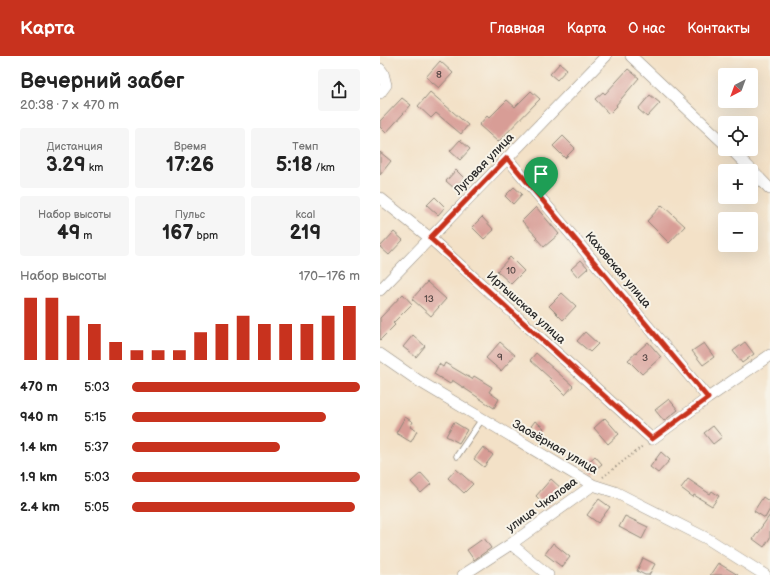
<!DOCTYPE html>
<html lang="ru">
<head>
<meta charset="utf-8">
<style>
	:root { --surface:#fff; --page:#f6f6f6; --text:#222; --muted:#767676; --accent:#c8321e }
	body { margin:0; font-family:"Balsamiq Sans",sans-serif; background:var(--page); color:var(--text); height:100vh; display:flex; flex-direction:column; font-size:15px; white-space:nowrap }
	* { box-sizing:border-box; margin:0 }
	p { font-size:13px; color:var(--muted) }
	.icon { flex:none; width:22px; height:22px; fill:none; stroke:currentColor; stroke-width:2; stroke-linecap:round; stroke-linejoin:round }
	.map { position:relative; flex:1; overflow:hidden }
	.panel { display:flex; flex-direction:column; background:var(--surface); width:380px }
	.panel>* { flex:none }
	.needle { width:26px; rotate:221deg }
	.controls { position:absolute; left:338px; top:12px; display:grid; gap:8px }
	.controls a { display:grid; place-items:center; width:40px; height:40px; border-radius:4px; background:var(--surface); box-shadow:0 4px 16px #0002; font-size:20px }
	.pin { position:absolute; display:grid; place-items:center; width:34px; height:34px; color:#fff; margin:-41px -17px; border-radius:50% 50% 50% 0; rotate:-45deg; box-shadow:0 0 4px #0007 }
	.pin .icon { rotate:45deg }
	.round { display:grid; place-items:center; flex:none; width:42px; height:42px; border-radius:4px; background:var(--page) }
	.headline { display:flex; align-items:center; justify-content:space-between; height:68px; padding:0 20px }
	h1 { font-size:22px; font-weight:700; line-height:30px }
	.figures { display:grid; grid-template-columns:repeat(3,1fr); gap:6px; height:68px; padding:4px 20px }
	.figures div { display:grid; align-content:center; border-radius:4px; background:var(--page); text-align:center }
	.figures b { font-size:20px; font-weight:700 }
	.figures small { font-size:11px; font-weight:400 }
	.figures p { font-size:11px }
	.chart { height:112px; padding:8px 20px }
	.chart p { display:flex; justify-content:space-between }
	.chart svg { width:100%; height:72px; margin-top:4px; stroke:var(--accent); stroke-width:6 }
	ul { padding:0 20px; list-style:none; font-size:13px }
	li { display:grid; grid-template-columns:64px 48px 1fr; align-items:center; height:30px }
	li i { height:10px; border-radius:5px; background:var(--accent) }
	header { display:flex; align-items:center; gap:24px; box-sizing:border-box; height:56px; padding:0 20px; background:var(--accent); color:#fff }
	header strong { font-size:19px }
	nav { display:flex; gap:22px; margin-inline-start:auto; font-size:14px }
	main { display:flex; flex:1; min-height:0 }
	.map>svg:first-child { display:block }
	.building { fill:#d89d96 }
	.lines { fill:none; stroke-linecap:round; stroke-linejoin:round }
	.service-casing { stroke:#8f8679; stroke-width:7 }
	.minor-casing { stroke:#8f8679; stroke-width:12 }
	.path { stroke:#8f8679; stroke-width:2; stroke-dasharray:1 3; stroke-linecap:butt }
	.service { stroke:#fff; stroke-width:5.5 }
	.minor { stroke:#fff; stroke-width:11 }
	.route-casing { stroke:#fff; stroke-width:8 }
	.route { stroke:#c8321e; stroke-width:5 }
	.labels { text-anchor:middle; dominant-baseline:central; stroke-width:4; stroke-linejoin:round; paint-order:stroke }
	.number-label { font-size:10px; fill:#564846 }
	.street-label { font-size:12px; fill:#2b2b2b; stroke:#f7f3e8 }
</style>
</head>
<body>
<header>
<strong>Карта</strong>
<nav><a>Главная</a><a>Карта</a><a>О нас</a><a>Контакты</a></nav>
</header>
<main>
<section class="panel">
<div class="headline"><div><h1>Вечерний забег</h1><p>20:38 · 7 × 470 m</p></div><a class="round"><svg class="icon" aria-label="share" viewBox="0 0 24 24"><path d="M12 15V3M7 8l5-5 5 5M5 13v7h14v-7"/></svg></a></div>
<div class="figures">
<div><p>Дистанция</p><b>3.29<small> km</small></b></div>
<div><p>Время</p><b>17:26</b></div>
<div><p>Темп</p><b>5:18<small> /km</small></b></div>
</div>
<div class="figures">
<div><p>Набор высоты</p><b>49<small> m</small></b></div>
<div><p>Пульс</p><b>167<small> bpm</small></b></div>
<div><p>kcal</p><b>219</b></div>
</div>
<div class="chart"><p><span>Набор высоты</span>170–176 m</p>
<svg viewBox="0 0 160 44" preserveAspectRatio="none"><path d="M5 44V6M15 44V6M25 44V17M35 44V22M45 44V33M55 44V38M65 44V38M75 44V38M85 44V27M95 44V22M105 44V17M115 44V22M125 44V22M135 44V22M145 44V17M155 44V11"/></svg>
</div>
<ul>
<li><b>470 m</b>5:03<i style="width:100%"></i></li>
<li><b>940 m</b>5:15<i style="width:85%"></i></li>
<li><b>1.4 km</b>5:37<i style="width:65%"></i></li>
<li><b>1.9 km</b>5:03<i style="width:100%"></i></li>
<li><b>2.4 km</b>5:05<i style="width:98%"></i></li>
</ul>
</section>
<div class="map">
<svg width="390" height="519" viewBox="0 0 390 519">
	<rect width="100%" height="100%" fill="#f7f3e8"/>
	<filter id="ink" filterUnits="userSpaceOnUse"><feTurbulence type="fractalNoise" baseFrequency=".025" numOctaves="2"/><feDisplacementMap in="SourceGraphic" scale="8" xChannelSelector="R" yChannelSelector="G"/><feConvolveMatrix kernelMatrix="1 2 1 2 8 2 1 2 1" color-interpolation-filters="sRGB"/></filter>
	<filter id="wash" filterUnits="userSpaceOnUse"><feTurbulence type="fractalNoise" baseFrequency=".012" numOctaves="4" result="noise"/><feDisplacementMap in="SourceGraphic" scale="16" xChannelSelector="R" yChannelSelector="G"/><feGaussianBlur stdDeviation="0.9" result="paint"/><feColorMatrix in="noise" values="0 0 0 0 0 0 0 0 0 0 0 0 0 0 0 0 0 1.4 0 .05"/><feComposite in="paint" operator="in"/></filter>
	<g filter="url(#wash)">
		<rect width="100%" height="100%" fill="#f3e1c7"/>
		<g id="blocks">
			<path class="building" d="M60 5 73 17 59 32 46 21Z
				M180 7 187 13 177 24 170 18Z
				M248 13 259 22 236 49 237 50 229 58 215 43 223 36 225 38Z
				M151 35 160 43 118 86 99 69 107 60 109 62 127 44 135 51Z
				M50 36 88 69 81 78 56 57 51 62 38 50Z
				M270 39 280 47 267 61 258 53Z
				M22 42 31 49 6 77 0 71V65Z
				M183 80 195 92 185 102 173 90Z
				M80 84 90 93 80 104 70 95Z
				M0 96 11 105 0 119Z
				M76 114 84 122 74 132 66 125Z
				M134 131 142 138 133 148 125 140Z
				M55 141 65 151 58 159 47 149Z
				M282 149 305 170 289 187 267 165Z
				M156 151 179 178 164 191 156 182 157 181 142 165Z
				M102 161 114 174 104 183 92 171Z
				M14 176 23 184 9 199 0 191Z
				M130 201 144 215 131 228 117 215Z
				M201 204 208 212 198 221 191 213Z
				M47 226 66 243 51 260 32 243Z
				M182 237 196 250 183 264 169 250Z
				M23 238 32 248 13 267 15 269 0 284V262Z
				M205 276 218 288 210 296 197 285Z
				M33 279 45 290 36 301 23 291Z
				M120 286 135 299 121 315 106 302Z
				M268 286 281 301 262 318 248 304Z
				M365 286 374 298 362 307 353 295Z
				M324 287 334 301 323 309 312 295Z
				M156 297 193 330 185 339 170 324 171 323 150 304Z
				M65 307 92 323 94 320 112 331 109 336 119 343 114 352 72 324 70 328 54 318 59 308 63 311Z
				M289 343 298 354 284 365 275 354Z
				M25 361 33 366 30 371 37 375 31 386 16 377Z
				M225 362 239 378 228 388 214 372Z
				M155 365 164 372 158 380 149 373Z
				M74 366 87 374 79 387 66 380Z
				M333 370 342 381 333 388 324 377Z
				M103 391 113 399 104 411 94 403Z
				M281 396 290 404 278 417 270 411Z
				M215 400 222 408 211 417 205 409Z
				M76 413 93 428 84 437 68 422Z
				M41 417 51 428 41 437 31 426Z
				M171 423 183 434 167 451 156 440Z
				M308 423 330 438 332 435 339 440 332 450 314 439 313 441 301 432Z
				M383 441 390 446V453L385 462 374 455Z
				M219 443 230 451 218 467 207 459Z
				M390 459V482L384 491 373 483Z
				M245 460 268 471 262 483 239 471Z
				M104 482 111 492 94 504 87 494Z
				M173 487 190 501 182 511 165 498Z
				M263 502 275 508 269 519H265L257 515Z
				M338 507 358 519H330Z"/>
		</g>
	</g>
	<g filter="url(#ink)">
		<use href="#blocks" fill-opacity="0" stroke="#8f8679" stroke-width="1"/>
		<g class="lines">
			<defs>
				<path id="service" d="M77 400 102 363"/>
				<path id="minor" d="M251 0 345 88
					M0 13 3 17 6 29 0 37
					M351 93 390 133
					M127 102 328 342
					M0 142 50 182 272 383 328 342 390 299
					M0 234 226 0
					M0 298 39 325 213 429 235 436 328 483 385 519
					M131 488 168 519
					M83 519 131 488 213 429"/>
			</defs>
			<use href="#service" class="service-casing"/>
			<use href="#minor" class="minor-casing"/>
			<path class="path" d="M223 421 264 389"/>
			<use href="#service" class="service"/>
			<use href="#minor" class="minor"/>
		</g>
	</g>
	<g class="lines" filter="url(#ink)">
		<defs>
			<path id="route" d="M127 102 328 342 272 383 50 182Z"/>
		</defs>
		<use href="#route" class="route-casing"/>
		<use href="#route" class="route"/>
	</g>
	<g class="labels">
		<g class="number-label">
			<text x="59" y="19">8</text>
			<text x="131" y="215">10</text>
			<text x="49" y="243">13</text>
			<text x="120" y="301">9</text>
			<text x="265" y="302">3</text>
		</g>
		<g class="street-label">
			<text transform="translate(104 108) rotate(-46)">Луговая улица</text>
			<text transform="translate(238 214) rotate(50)">Каховская улица</text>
			<text transform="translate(146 252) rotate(42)">Иртышская улица</text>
			<text transform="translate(175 391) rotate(30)">Заозёрная улица</text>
			<text transform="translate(162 449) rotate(-36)">улица Чкалова</text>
		</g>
	</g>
</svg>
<div class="controls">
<a><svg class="needle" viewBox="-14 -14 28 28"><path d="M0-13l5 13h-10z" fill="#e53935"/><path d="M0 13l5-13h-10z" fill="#767676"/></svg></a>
<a><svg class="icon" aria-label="locate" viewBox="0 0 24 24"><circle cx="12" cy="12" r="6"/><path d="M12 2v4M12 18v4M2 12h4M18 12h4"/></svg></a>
<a>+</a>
<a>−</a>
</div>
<div class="pin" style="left:161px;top:142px;background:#1e9e55"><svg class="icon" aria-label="arrive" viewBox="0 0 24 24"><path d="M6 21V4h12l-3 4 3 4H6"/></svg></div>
</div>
</main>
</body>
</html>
